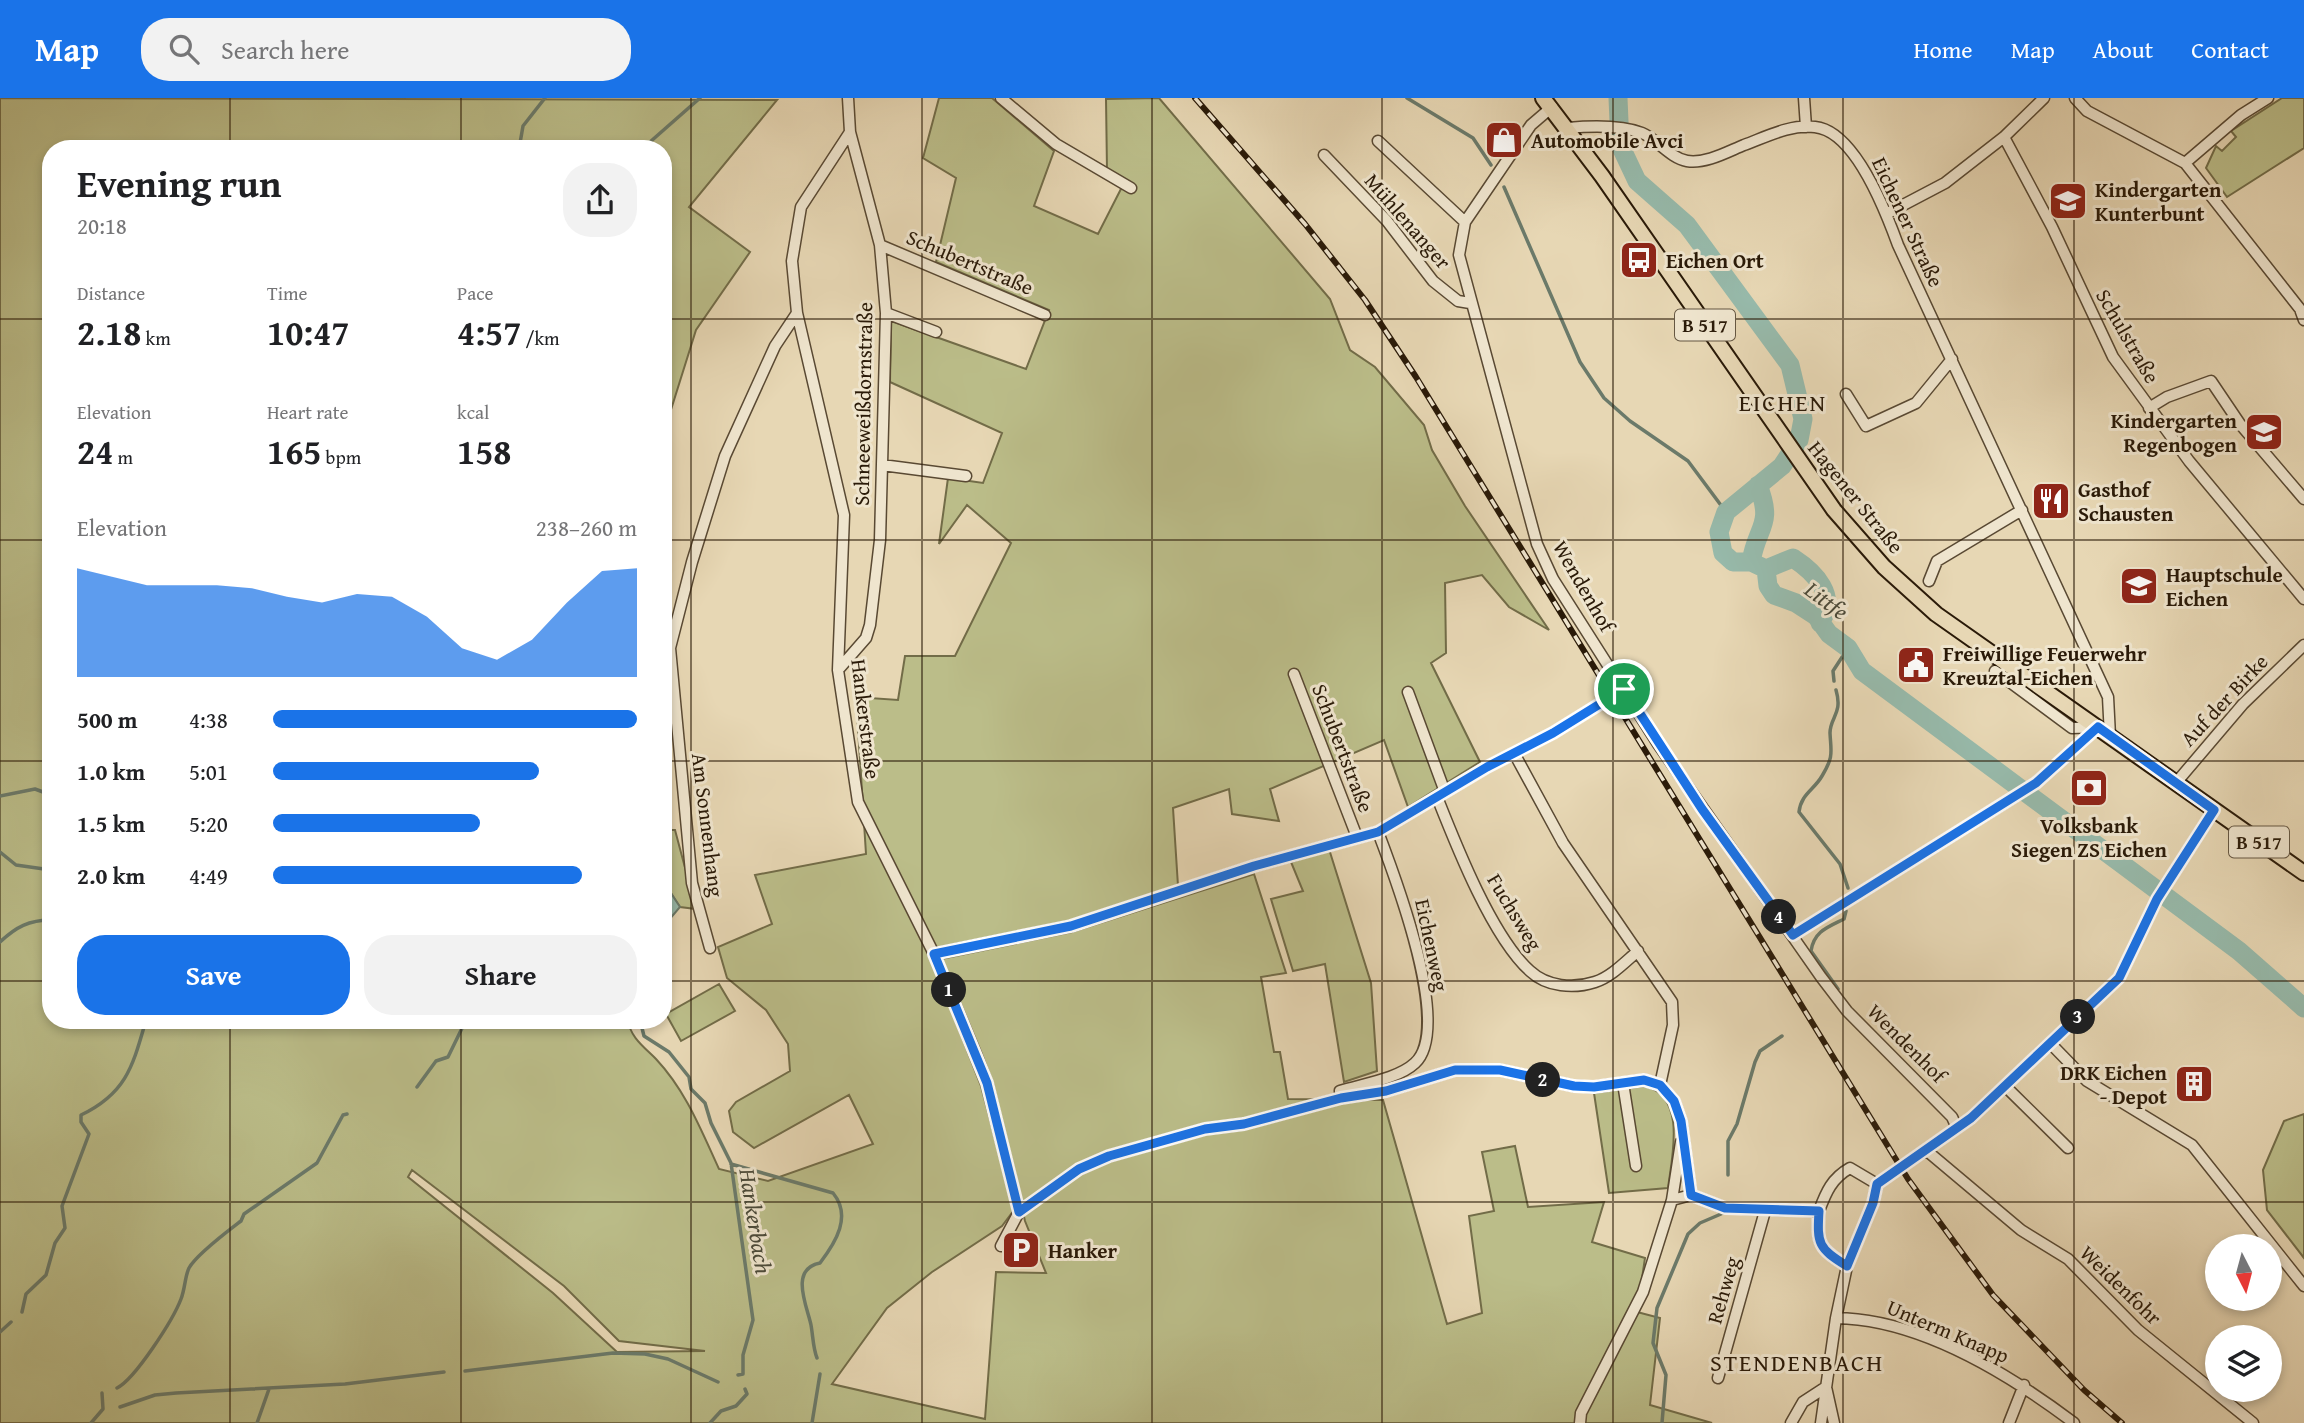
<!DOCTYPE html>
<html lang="en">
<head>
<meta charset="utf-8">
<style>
	:root { --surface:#fff; --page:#f2f2f2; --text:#202124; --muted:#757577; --accent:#1a73e8 }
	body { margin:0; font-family:"Gentium Book Plus",serif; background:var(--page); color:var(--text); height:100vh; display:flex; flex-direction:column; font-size:26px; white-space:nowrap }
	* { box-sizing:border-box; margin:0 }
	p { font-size:23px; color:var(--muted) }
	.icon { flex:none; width:38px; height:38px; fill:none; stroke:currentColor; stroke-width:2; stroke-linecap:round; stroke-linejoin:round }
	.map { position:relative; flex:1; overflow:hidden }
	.panel { position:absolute; left:42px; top:42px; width:630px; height:889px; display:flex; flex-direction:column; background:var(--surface); border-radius:28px; box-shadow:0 4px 10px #0003 }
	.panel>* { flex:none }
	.needle { width:46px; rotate:174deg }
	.buttons { position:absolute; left:2205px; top:1136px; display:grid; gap:14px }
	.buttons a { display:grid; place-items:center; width:77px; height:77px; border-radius:50%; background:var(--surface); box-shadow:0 4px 10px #0003; font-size:35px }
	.pin { position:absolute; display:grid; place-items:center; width:60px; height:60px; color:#fff; margin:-30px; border:4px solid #fff; border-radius:50%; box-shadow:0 2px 7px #0007 }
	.km { position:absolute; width:35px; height:35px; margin:-18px; border-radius:50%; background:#222; color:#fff; font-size:19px; line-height:35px; text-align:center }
	.round { display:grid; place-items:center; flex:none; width:74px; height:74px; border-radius:28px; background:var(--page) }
	.head { display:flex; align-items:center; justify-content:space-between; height:119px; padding:0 35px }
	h1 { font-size:38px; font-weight:600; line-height:52px }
	.metrics { display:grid; grid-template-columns:repeat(3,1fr); gap:10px; height:119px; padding:7px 35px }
	.metrics div { display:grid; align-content:center }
	.metrics b { font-size:35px; font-weight:600 }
	.metrics small { font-size:19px; font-weight:400 }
	.metrics p { font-size:19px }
	.chart { height:196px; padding:14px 35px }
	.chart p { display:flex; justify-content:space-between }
	.chart svg { width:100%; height:126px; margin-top:7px; fill:var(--accent); opacity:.7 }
	.primary-button { display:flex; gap:14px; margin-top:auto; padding:14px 35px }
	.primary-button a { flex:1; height:80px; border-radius:28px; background:var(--accent); color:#fff; font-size:28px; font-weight:600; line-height:80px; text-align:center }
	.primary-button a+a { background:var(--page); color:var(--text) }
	ul { padding:0 35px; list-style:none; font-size:23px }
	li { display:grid; grid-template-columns:112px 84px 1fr; align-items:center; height:52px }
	li i { height:18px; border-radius:9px; background:var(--accent) }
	header { display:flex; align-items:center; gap:42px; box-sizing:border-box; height:98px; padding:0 35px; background:var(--accent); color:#fff }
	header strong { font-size:33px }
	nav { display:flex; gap:38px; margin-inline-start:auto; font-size:24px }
	.search { width:490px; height:63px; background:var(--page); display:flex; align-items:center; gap:18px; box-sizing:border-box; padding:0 24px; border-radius:28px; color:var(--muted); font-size:26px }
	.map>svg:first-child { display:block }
	.green { fill:#bbbd89; stroke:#726c48; stroke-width:2; fill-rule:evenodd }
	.water { fill:#97baab; stroke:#6b7a6a; stroke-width:2 }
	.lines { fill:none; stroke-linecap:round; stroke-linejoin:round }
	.stream { stroke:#6b7a6a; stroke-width:3.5 }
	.river { stroke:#97baab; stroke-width:19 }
	.street-casing { stroke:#594933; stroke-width:13 }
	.primary-casing { stroke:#2a1a08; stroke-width:18 }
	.street { stroke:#efe5ce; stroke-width:10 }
	.primary { stroke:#e7d7b4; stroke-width:14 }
	.rail-casing { stroke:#2a1a08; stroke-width:6 }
	.rail { stroke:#efe5ce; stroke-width:3.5; stroke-dasharray:10; stroke-linecap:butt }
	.route-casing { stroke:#fff; stroke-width:14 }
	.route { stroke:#1a73e8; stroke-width:9 }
	.grid { fill:none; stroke:#2a1a08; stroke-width:2; stroke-opacity:0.55 }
	.labels { text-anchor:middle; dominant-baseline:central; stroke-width:6; stroke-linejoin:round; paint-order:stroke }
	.shield { fill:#efe5ce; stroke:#655743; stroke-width:2 }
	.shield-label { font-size:19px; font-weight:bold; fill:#2a1a08 }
	.poi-label { font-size:21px; font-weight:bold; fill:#2a1a08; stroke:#efe5ce; text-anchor:start }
	.street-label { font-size:21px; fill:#2a1a08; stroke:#efe5ce }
	.water-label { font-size:23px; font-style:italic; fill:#4b4a39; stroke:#efe5ce }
	.quarter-label { font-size:24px; letter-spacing:2px; fill:#2a1a08; stroke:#efe5ce }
</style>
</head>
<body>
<header>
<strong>Map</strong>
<div class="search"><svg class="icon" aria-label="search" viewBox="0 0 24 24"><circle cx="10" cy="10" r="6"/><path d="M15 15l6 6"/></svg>Search here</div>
<nav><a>Home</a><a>Map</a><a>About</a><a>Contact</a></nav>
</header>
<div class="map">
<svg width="2304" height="1325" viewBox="0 0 2304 1325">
	<rect width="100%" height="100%" fill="#e7d7b4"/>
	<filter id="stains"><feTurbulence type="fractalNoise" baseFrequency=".00286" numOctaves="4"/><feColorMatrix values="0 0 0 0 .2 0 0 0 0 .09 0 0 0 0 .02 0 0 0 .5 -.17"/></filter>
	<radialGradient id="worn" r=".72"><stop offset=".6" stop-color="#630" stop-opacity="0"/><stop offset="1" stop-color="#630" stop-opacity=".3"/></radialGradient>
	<path class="green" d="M0 0 777 2 689 109 750 154 696 232 664 334 663 51H51V922H628C630 939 644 949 656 961 686 993 701 1032 719 1071L768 1083 873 1046 849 997 754 1050 733 1034 729 1013 736 1004 790 973 788 946 766 912 727 880 718 849 772 826 755 777 866 756 856 599 898 602 905 558H955L1011 445 967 407 939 446 948 380 983 385 1002 335 890 284 891 223 1026 271 1049 212 936 164 956 80 923 60 939 0H992L1054 53 1034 108 1098 136 1125 83 1107 72 1106 1 1159 0 1330 201 1350 252 1375 269 1424 327 1432 352 1465 408 1549 532 1509 509 1482 477 1445 485 1446 555 1431 565 1480 664 1408 709 1384 642 1270 691 1279 723 1232 716 1229 691 1173 710 1178 788 1070 823 955 846 930 858 981 988 1014 1112 1002 1128 932 1174 887 1210 832 1286 985 1321 996 1174 1046 1175 1025 1123 993 985 941 861 1072 834 1254 776 1286 875 1261 879 1274 954H1280L1288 1001 1383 1002 1447 1226 1482 1215 1469 1118 1494 1113 1482 1054 1515 1048 1528 1109 1604 1104 1592 1144 1645 1160 1637 1214 1660 1220 1650 1307 1712 1325H0ZM412 1072 564 1188 619 1243 705 1253 617 1254 553 1195 408 1079Z
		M2282 0H2304V50L2227 99 2206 70 2216 48 2222 53 2236 39 2231 33Z
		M663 732H675L696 811 680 809 663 783Z
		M1329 751 1371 885 1377 973 1344 984 1325 866 1293 873 1271 801 1303 793 1291 764Z
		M719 886 735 913 681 943 666 916Z
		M1645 988C1687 999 1672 1058 1668 1090L1609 1095 1594 995Z
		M2304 1016V1160L2267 1112 2263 1072 2284 1023Z"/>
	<path class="water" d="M663 783 680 809 663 829Z"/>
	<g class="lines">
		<path class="stream" d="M1407 0 1473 40 1491 67
			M519 51 523 28 545 0
			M642 51 700 0
			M1504 89 1580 264 1604 300 1630 323 1688 363 1726 414
			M1834 583 1833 573 1848 550
			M1836 592C1843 616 1830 619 1830 635 1831 655 1834 658 1822 678 1814 692 1801 696 1799 714L1840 766 1848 790
			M0 698 35 691 51 697
			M0 754 16 767 51 772
			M0 844C16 829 29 822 51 822
			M1838 891 1811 853C1814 833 1828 829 1844 821L1846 813
			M640 922 644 938 669 954 689 979 691 991 705 1005 711 1025 731 1065 753 1222 743 1257V1276L738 1277
			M417 989 436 963 448 959 466 922
			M731 1066 833 1095C852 1118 836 1144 820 1165 789 1171 807 1208 811 1227 813 1238 813 1250 817 1260
			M1728 1077V1043L1737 1026 1755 964 1760 953 1782 938
			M22 1214 26 1196 46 1177 55 1145 65 1130 62 1108 89 1036 81 1024V1017C127 995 133 967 146 922
			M0 1234 11 1224
			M465 1273 613 1255 645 1256 668 1261 718 1284
			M117 1290C135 1281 173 1222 181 1201 185 1191 185 1178 189 1170 197 1156 228 1133 241 1123L244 1116 317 1065 343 1017 347 1016
			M120 1309 155 1297 176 1295 345 1286 444 1274
			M91 1325 103 1311 102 1295
			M257 1325 269 1291
			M710 1325 721 1313 736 1308 747 1296 745 1291
			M812 1325 820 1276
			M1662 1325 1666 1277 1653 1245 1657 1210 1688 1136 1700 1125 1721 1116"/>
		<path class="river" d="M1618 0 1620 47 1637 83 1687 127 1790 267 1803 321 1799 342 1782 368 1726 414 1719 434 1723 455 1733 464H1751L1766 471 1768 488 1774 497 1796 505 1816 518 1829 536 1848 550 1862 573 2239 853 2304 910
			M1751 464C1757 427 1774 428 1758 387
			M1766 471 1793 460C1816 475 1838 498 1820 525"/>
		<defs>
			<path id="street" d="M848 0 850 34 801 109 792 163 797 215 844 417 838 572 858 704 934 856 976 956 987 985 1019 1114 1001 1148
				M1001 0 1056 46 1131 90
				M1804 0 1806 29
				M2075 0 2087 13 2185 65 2300 211 2304 222
				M1552 9 1531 27 1465 124 1459 157 1537 446 1553 481 1658 646 1821 879 1847 913 1952 1019 1957 1030
				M1568 30C1590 28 1621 27 1642 35 1657 41 1670 60 1687 63 1706 66 1727 54 1744 47 1766 39 1790 26 1815 29 1855 33 1886 114 1898 147L2108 599 2110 638
				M2004 39 2052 129 2113 259 2189 363 2304 501
				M1378 43 1465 124
				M1324 57 1387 123 1433 183 1458 203 1470 205
				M2185 65 2241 17 2268 0
				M1886 116 1945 85 2004 39 2044 0
				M880 147 1045 217
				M886 215 936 234
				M1846 296 1866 328 1916 305 1952 261
				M2149 310 2167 299 2211 283 2240 326 2304 401
				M882 367 966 378
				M1929 483 1937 463 2022 412
				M838 572 866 540 870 527 880 442 886 215 880 147 850 34
				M1995 573 2072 630 2097 629
				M1294 576 1357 739
				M1408 594 1445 694
				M1514 655 1563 745 1672 904 1673 927 1660 987
				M2175 686 2243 606 2304 547
				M1437 699C1456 747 1492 839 1530 873 1547 889 1574 891 1595 884 1611 879 1625 864 1638 853
				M1793 837 2036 685 2098 629
				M710 850 692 785 670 550 692 464 725 358 775 248 797 215
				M934 856 1071 828 1254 768 1378 734 1487 669 1553 635 1624 591
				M2051 946 2087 983 2192 1047 2304 1188
				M1623 985 1636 1068
				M2006 989 2068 1050
				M1341 1000 1340 993C1362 986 1398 981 1415 965 1453 930 1394 776 1378 734
				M1927 1053 2021 1132 2068 1161 2138 1232 2253 1325
				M1691 1097 1725 1110 1819 1113C1826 1094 1832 1080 1850 1070L1877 1086
				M1672 1102 1681 1044
				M1819 1113C1817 1146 1818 1150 1847 1168
				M1019 1114 1079 1071 1109 1058 1205 1031 1244 1026 1341 1000 1386 993 1455 972H1500L1574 988 1594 989 1644 982 1660 987 1674 1003 1681 1023 1691 1097
				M1836 1220C1919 1221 2009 1276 2074 1325
				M1718 1280 1765 1113
				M1580 1325 1581 1315 1643 1194 1672 1102 1691 1097
				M1791 1325 1803 1304 1826 1289 1834 1325
				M1821 1325 1836 1220 1847 1168 1873 1105 1877 1086 1971 1020 2119 880 2157 801 2214 712
				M2009 1325 2024 1287"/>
			<path id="primary" d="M1543 0 1602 78 1834 412 1884 469 1936 516 2304 775"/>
		</defs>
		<use href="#street" class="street-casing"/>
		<use href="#primary" class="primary-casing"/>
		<use href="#street" class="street"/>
		<use href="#primary" class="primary"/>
		<defs>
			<path id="rail" d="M1195 0 1305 126 1365 202 1416 279 1908 1081 1993 1197 2084 1292 2122 1325"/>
		</defs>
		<use href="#rail" class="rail-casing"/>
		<use href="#rail" class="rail"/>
	</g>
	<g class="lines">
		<defs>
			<path id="route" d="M1624 591 1702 711 1793 837 2036 685 2098 629 2214 712 2157 801 2119 880 1971 1020 1877 1086 1873 1105 1847 1168C1818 1150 1817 1146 1819 1113L1725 1110 1691 1097 1681 1023 1674 1003 1660 987 1644 982 1594 989 1574 988 1500 972H1455L1386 993 1341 1000 1244 1026 1205 1031 1109 1058 1079 1071 1019 1114 987 985 934 856 1071 828 1254 768 1378 734 1487 669 1553 635Z"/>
		</defs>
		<use href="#route" class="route-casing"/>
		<use href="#route" class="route"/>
	</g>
	<path class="grid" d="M230 0V51M461 0V51M691 0V1325M922 0V1325M1152 0V1325M1382 0V1325M1613 0V1325M1843 0V1325M2074 0V1325M0 221H51M663 221H2304M0 442H51M663 442H2304M0 663H51M663 663H2304M0 883H51M663 883H2304M230 922V1325M461 922V1325M0 1104H2304"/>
	<defs>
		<symbol id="shop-square" viewBox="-11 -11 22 22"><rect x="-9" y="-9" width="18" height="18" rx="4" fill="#8f2418" stroke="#efe5ce"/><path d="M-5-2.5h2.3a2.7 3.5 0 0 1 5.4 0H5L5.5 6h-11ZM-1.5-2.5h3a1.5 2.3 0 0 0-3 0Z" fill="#fff"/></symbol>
		<symbol id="school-square" viewBox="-11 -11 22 22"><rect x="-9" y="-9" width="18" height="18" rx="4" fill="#8f2418" stroke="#efe5ce"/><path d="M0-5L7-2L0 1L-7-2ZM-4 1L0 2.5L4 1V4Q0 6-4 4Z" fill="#fff"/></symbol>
		<symbol id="bus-square" viewBox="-11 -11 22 22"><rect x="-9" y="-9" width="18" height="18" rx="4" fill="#8f2418" stroke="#efe5ce"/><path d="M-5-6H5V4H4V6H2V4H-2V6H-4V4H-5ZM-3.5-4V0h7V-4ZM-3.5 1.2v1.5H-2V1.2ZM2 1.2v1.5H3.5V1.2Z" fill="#fff"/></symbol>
		<symbol id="restaurant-square" viewBox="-11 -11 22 22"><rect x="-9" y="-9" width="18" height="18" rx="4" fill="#8f2418" stroke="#efe5ce"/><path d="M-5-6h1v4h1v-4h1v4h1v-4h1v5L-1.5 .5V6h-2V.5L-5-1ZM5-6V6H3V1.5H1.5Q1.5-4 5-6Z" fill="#fff"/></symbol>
		<symbol id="civic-square" viewBox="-11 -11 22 22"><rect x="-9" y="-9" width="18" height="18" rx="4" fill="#8f2418" stroke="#efe5ce"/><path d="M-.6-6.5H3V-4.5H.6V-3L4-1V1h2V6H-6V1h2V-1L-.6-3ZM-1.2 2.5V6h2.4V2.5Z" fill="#fff"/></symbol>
		<symbol id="bank-square" viewBox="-11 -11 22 22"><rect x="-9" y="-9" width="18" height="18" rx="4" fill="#8f2418" stroke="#efe5ce"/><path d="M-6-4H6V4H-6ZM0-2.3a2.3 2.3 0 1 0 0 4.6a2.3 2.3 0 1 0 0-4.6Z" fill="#fff"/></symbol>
		<symbol id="building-square" viewBox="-11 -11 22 22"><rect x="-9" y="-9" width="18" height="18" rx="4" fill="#8f2418" stroke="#efe5ce"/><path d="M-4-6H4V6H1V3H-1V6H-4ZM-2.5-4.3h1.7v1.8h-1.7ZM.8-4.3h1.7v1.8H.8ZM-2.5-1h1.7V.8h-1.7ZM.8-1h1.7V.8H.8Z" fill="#fff"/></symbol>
		<symbol id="parking-square" viewBox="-11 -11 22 22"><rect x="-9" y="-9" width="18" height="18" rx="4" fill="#8f2418" stroke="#efe5ce"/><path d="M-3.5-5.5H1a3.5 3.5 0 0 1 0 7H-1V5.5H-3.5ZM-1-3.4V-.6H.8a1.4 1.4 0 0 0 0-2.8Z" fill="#fff"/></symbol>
	</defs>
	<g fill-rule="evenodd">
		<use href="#shop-square" x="1482" y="20" width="44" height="44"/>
		<use href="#school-square" x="2046" y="81" width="44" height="44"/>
		<use href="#bus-square" x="1617" y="140" width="44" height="44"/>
		<use href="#school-square" x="2242" y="312" width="44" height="44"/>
		<use href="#restaurant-square" x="2029" y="381" width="44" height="44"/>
		<use href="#school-square" x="2117" y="466" width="44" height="44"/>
		<use href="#civic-square" x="1894" y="545" width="44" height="44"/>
		<use href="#bank-square" x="2067" y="668" width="44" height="44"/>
		<use href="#building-square" x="2172" y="964" width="44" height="44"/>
		<use href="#parking-square" x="999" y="1130" width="44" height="44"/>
	</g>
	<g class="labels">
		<g class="shield">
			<rect x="1675" y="211.5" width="60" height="31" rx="5"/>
			<rect x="2229" y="728.5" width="60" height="31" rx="5"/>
		</g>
		<g class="shield-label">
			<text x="1705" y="227">B 517</text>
			<text x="2259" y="744">B 517</text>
		</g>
		<g class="poi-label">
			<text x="1531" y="42">Automobile Avci</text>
			<text x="2095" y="91">Kindergarten<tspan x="2095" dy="24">Kunterbunt</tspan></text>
			<text x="1666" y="162">Eichen Ort</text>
			<text x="2237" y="322" text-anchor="end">Kindergarten<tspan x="2237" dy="24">Regenbogen</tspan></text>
			<text x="2078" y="391">Gasthof<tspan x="2078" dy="24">Schausten</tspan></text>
			<text x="2166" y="476">Hauptschule<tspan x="2166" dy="24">Eichen</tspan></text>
			<text x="1943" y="555">Freiwillige Feuerwehr<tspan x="1943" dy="24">Kreuztal-Eichen</tspan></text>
			<text x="2089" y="727" text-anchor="middle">Volksbank<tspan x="2089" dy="24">Siegen ZS Eichen</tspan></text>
			<text x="2167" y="974" text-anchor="end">DRK Eichen<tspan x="2167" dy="24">- Depot</tspan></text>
			<text x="1048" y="1152">Hanker</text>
		</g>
		<g class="street-label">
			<text transform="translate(1408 123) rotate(49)">Mühlenanger</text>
			<text transform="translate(1908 124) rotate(65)">Eichener Straße</text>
			<text transform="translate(970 164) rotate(23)">Schubertstraße</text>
			<text transform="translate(2128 238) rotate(60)">Schulstraße</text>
			<text transform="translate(863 306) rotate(-89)">Schneeweißdornstraße</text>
			<text transform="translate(1856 399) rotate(51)">Hagener Straße</text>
			<text transform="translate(1584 488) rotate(60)">Wendenhof</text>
			<text transform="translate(2224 602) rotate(-47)">Auf der Birke</text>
			<text transform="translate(866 621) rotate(83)">Hankerstraße</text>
			<text transform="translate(1343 650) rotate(69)">Schubertstraße</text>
			<text transform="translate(708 727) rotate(83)">Am Sonnenhang</text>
			<text transform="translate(1515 814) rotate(59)">Fuchsweg</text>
			<text transform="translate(1432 847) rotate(78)">Eichenweg</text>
			<text transform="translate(1907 945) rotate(45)">Wendenhof</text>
			<text transform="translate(2121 1187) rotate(44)">Weidenfohr</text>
			<text transform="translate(1723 1192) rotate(-74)">Rehweg</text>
			<text transform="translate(1948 1233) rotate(23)">Unterm Knapp</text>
		</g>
		<g class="water-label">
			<text transform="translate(1827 502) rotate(37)">Littfe</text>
			<text transform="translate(756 1123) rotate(81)">Hankerbach</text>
		</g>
		<g class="quarter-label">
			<text x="1783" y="304">EICHEN</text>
			<text x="1797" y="1264">STENDENBACH</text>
		</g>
	</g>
	<rect width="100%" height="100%" filter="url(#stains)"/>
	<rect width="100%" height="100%" fill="url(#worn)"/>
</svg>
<div class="buttons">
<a><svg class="needle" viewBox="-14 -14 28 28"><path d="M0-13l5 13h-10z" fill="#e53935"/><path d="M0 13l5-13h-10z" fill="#757577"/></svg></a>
<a><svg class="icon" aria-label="layers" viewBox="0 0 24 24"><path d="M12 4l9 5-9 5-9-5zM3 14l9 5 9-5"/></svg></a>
</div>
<div class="pin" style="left:1624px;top:591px;background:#1e9e55"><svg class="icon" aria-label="arrive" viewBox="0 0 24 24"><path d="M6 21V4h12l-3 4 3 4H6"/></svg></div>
<b class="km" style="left:949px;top:892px">1</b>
<b class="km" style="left:1543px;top:982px">2</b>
<b class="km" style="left:2078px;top:919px">3</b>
<b class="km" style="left:1779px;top:819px">4</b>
<section class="panel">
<div class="head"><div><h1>Evening run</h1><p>20:18</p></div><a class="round"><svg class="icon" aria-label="share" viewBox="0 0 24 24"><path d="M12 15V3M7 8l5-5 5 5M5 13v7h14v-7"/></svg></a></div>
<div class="metrics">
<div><p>Distance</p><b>2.18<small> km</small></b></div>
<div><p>Time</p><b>10:47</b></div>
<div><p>Pace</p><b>4:57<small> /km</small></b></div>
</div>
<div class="metrics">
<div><p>Elevation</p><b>24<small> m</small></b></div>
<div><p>Heart rate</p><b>165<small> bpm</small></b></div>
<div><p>kcal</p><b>158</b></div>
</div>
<div class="chart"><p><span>Elevation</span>238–260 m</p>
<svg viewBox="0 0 160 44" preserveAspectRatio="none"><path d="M0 44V6L10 9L20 12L30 12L40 12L50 13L60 16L70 18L80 15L90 16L100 23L110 34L120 38L130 31L140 18L150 7L160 6V44z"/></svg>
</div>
<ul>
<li><b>500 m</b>4:38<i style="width:100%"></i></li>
<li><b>1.0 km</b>5:01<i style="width:73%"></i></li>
<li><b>1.5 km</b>5:20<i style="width:57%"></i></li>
<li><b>2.0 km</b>4:49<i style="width:85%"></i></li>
</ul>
<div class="primary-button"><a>Save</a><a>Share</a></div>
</section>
</div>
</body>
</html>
